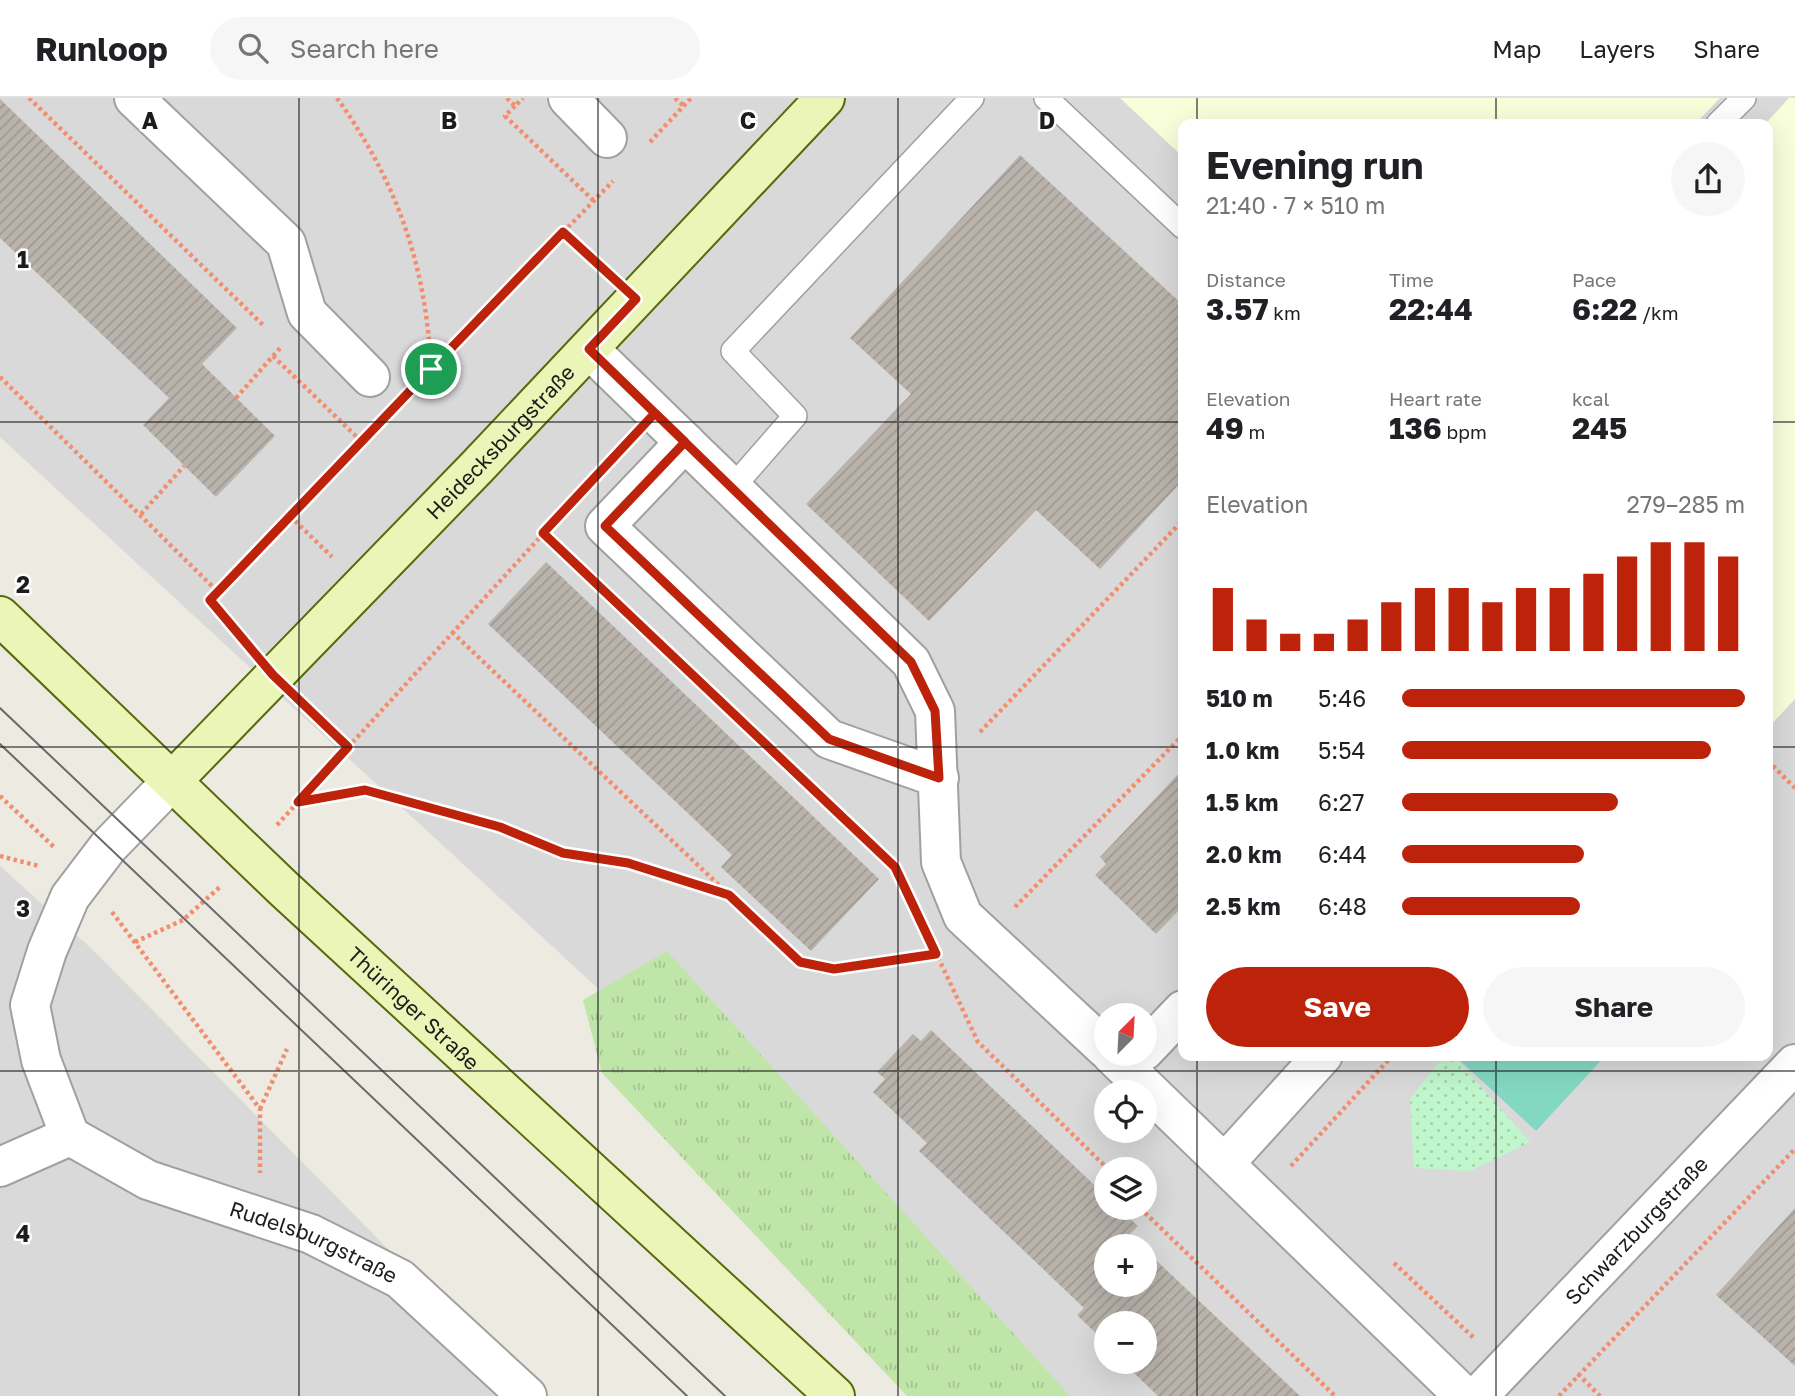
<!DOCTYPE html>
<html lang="en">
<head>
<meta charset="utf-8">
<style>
	:root { --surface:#fff; --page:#f6f6f6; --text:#202124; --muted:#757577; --line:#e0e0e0; --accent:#bd220b }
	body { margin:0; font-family:"Golos Text",sans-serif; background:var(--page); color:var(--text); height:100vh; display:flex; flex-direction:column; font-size:26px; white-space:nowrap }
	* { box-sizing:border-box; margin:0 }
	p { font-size:23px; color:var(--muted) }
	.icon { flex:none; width:38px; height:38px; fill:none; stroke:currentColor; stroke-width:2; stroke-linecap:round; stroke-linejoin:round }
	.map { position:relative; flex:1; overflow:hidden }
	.details { position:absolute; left:1178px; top:21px; width:595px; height:942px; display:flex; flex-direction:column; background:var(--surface); border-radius:14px; box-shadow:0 7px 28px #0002 }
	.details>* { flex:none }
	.needle { width:46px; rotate:24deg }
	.fabs { position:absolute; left:1094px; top:905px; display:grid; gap:14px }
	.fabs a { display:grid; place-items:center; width:63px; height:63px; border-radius:50%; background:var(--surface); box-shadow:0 7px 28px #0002; font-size:35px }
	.pin { position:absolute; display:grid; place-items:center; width:60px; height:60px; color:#fff; margin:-30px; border:4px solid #fff; border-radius:50%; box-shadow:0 2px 7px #0007 }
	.round { display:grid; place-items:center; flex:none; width:74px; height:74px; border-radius:37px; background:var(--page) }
	.summary { display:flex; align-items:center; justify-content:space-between; height:119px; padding:0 28px }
	h1 { font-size:38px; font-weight:700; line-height:52px }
	.figures { display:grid; grid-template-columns:repeat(3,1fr); gap:10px; height:119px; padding:7px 28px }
	.figures div { display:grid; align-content:center }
	.figures b { font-size:30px; font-weight:700 }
	.figures small { font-size:19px; font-weight:400 }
	.figures p { font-size:19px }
	.chart { height:196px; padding:14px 28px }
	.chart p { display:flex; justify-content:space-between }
	.chart svg { width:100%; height:126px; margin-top:7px; stroke:var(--accent); stroke-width:6 }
	.cta { display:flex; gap:14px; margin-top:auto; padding:14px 28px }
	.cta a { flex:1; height:80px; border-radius:42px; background:var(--accent); color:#fff; font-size:28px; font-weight:700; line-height:80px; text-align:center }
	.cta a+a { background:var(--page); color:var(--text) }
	ul { padding:0 28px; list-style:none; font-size:23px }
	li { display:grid; grid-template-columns:112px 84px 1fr; align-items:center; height:52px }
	li i { height:18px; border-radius:9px; background:var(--accent) }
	header { display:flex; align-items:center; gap:42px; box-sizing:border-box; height:98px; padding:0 35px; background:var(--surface); border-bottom:2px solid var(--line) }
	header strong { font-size:33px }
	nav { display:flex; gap:38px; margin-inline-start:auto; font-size:24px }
	.search { width:490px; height:63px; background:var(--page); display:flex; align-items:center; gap:18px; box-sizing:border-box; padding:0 24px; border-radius:38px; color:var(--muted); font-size:26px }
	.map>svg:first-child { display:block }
	.residential { fill:#dad9d9; fill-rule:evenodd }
	.education { fill:#f8fdda }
	.grass { fill:url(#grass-tufts) }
	.park { fill:url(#park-dots) }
	.pitch { fill:#83d8c3 }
	.building { fill:url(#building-hatch) }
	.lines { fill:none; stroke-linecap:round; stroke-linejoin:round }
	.lane-casing { stroke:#a0a0a0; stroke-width:26 }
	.street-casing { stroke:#a0a0a0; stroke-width:42 }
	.secondary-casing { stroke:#546b0a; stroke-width:42 }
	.path { stroke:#f28d6e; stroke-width:4.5; stroke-dasharray:3.5 3.5; stroke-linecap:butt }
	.lane { stroke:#fff; stroke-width:23 }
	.street { stroke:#fff; stroke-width:38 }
	.secondary { stroke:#eaf5b7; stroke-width:38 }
	.tram { stroke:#6a6a6a; stroke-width:2 }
	.route-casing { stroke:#fff; stroke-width:14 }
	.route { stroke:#bd220b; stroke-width:9 }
	.grid { fill:none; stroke:#1c1c1c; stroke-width:2; stroke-opacity:0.55 }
	.labels { text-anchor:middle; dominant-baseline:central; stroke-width:5; stroke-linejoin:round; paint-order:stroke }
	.street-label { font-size:21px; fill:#1c1c1c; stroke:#fff }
	.grid-label { font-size:23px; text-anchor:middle; font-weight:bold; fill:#1c1c1c; stroke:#fff; stroke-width:5; stroke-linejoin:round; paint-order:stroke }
</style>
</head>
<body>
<header>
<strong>Runloop</strong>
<div class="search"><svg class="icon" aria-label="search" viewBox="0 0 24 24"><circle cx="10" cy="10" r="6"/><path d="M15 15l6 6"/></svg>Search here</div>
<nav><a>Map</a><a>Layers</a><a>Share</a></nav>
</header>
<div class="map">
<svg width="1795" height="1298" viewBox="0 0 1795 1298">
	<defs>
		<pattern id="grass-tufts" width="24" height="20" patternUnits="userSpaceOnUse" patternTransform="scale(1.75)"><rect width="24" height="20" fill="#bfe5a9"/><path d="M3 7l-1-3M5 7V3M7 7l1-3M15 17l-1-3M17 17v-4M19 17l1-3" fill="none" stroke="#a4c491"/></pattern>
		<pattern id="park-dots" width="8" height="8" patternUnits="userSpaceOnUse" patternTransform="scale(1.75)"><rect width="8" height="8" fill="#c0f6cb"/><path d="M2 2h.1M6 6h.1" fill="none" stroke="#a4d2ae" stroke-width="1.8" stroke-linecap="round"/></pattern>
		<pattern id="building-hatch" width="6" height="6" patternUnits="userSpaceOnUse" patternTransform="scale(1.75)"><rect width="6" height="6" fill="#b9b3ac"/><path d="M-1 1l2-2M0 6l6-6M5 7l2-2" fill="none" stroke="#9e9993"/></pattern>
	</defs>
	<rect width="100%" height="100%" fill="#edeae2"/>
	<path class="residential" d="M0 0H1795V1298H1003L694 979 0 339ZM1183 26H1768V957H1183ZM1106 917H1144V956H1106ZM1106 994H1144V1032H1106ZM1106 1071H1144V1110H1106ZM1106 1148H1144V1186H1106ZM1106 1225H1144V1264H1106Z
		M0 768 94 853 533 1298H0Z"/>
	<path class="education" d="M1120 0H1720L1695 26H1183V59Z
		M1789 0H1795V601L1768 630V26H1765Z"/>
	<path class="grass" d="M667 853 1070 1298H907L602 975 583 902Z"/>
	<path class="park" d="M1445 957H1453L1530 1044 1470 1073 1414 1070 1410 1001Z"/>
	<path class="pitch" d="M1454 957H1606L1536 1033Z"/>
	<path class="building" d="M0 1 237 230 202 266 275 338 216 399 143 327 169 300 0 140Z
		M1020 57 1183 207V382L1100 471 1036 412 929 523 806 406 911 296 850 240Z
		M546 464 879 781 811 853 721 769 732 757 488 526Z
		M1183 671V808L1156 836 1095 777 1106 766 1100 759Z
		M931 932 1106 1098V1110H1118L1138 1128 1129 1137 1141 1148H1106V1186H1144V1151L1300 1298H1158L1134 1275 1125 1264H1144V1225H1106V1245L1077 1217 1084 1210 919 1053 927 1045 873 994 885 981 877 974 913 936 921 943Z
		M1795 1110V1268L1716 1197Z"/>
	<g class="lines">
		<defs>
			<path id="lane" d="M1046 0 1183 129
				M1718 26 1744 0
				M732 390 795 318 733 253 972 0"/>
			<g id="street">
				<path d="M134 0 286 145 307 215 370 279"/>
				<path d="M568 0 607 40"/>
				<path d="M589 251 911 564 935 613 941 764 963 818 1106 951"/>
				<path d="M685 344 605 428 829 641 939 680"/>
				<path id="s1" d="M172 683 108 749 70 799 47 853 30 907 41 962 70 1038 148 1082 311 1136 400 1181 527 1298"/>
				<path d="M1144 953 1183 912"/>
				<path d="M1111 956 1464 1298"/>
				<path d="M1225 1065 1323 957"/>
				<path d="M0 1069 70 1038"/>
				<path id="s2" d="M1478 1298 1795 966"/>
			</g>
			<g id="secondary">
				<path id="s3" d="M0 518 283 790 835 1298"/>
				<path id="s4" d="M172 683 477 369 825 0"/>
			</g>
		</defs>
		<use href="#lane" class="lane-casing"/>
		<use href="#street" class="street-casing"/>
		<use href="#secondary" class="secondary-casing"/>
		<path class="path" d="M29 0 264 228
			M337 0C397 84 426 167 431 270
			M507 0 515 8 523 0
			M675 0 684 8
			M515 8 505 18 594 103
			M650 44 691 0
			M563 134 604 171
			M273 258 282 248
			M0 279 218 494
			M412 290 613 83
			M236 300 273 258 361 343
			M141 416 184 368
			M290 418 332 459
			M543 435 897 772
			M452 534 800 864 834 871 936 856
			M247 546 210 502 381 321
			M306 608 348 649
			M980 634 1183 422
			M1768 663 1795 690
			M0 698 55 750
			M299 703 364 692 500 729 563 755 628 765 725 796
			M277 727 564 413
			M0 758 39 768
			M1015 809 1183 637
			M112 814 260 1011V1075
			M135 844 183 822 221 788
			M935 853 978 944 1108 1071
			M260 1011 287 951
			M1291 1068 1393 957
			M1140 1110 1335 1298
			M1394 1165 1475 1241
			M1578 1276 1600 1298
			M1559 1298 1795 1051"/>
		<use href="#lane" class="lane"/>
		<use href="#street" class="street"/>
		<use href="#secondary" class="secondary"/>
		<path class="tram" d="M0 610 725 1298
			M0 646 687 1298"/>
	</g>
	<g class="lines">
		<defs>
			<path id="route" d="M431 271 210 502 273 577 348 649 298 704 365 692 500 729 563 755 628 765 729 797 800 864 834 871 936 856 895 769 543 435 655 315 685 344 605 428 829 641 939 680 935 613 911 564 589 251 636 201 563 134 431 271"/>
		</defs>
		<use href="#route" class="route-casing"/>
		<use href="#route" class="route"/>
	</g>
	<path class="grid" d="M299 0V1298M598 0V1298M898 0V1298M1197 0V26M1496 0V26M0 324H1183M1768 324H1795M0 649H1183M1768 649H1795M1197 957V1298M1496 957V1298M0 973H1795"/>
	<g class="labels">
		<g class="street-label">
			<text stroke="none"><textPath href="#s4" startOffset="472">Heidecksburgstraße</textPath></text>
			<text stroke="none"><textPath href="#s3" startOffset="570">Thüringer Straße</textPath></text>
			<text stroke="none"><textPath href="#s2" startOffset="229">Schwarzburgstraße</textPath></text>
			<text stroke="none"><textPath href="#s1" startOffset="674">Rudelsburgstraße</textPath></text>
		</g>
	</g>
	<g class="grid-label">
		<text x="150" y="31">A</text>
		<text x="449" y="31">B</text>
		<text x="748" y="31">C</text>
		<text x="1047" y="31">D</text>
		<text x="23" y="170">1</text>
		<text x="23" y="495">2</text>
		<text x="23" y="819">3</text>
		<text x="23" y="1144">4</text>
	</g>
</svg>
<div class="fabs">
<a><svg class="needle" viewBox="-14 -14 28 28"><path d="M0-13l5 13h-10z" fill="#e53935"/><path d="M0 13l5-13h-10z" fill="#757577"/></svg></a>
<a><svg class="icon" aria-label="locate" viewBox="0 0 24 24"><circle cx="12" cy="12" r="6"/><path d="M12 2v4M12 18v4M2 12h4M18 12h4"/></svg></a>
<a><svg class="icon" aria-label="layers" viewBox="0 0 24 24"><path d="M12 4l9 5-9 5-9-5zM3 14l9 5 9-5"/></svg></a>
<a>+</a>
<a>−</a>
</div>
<div class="pin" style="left:431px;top:271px;background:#1e9e55"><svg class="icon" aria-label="arrive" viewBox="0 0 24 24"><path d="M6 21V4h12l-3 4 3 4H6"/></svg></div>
<section class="details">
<div class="summary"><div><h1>Evening run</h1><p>21:40 · 7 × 510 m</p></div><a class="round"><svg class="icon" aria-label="share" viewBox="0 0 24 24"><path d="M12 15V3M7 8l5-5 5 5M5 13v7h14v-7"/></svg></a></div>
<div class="figures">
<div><p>Distance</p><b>3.57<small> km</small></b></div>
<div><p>Time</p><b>22:44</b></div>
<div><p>Pace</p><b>6:22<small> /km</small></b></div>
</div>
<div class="figures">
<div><p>Elevation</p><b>49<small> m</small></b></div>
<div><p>Heart rate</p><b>136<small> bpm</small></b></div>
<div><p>kcal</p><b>245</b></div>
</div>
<div class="chart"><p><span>Elevation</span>279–285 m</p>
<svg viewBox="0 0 160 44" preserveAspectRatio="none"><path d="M5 44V22M15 44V33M25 44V38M35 44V38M45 44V33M55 44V27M65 44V22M75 44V22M85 44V27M95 44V22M105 44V22M115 44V17M125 44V11M135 44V6M145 44V6M155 44V11"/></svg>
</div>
<ul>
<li><b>510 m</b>5:46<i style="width:100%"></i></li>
<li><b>1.0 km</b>5:54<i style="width:90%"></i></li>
<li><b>1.5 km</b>6:27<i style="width:63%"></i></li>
<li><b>2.0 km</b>6:44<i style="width:53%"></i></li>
<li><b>2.5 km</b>6:48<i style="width:52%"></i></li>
</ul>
<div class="cta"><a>Save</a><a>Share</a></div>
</section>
</div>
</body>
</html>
